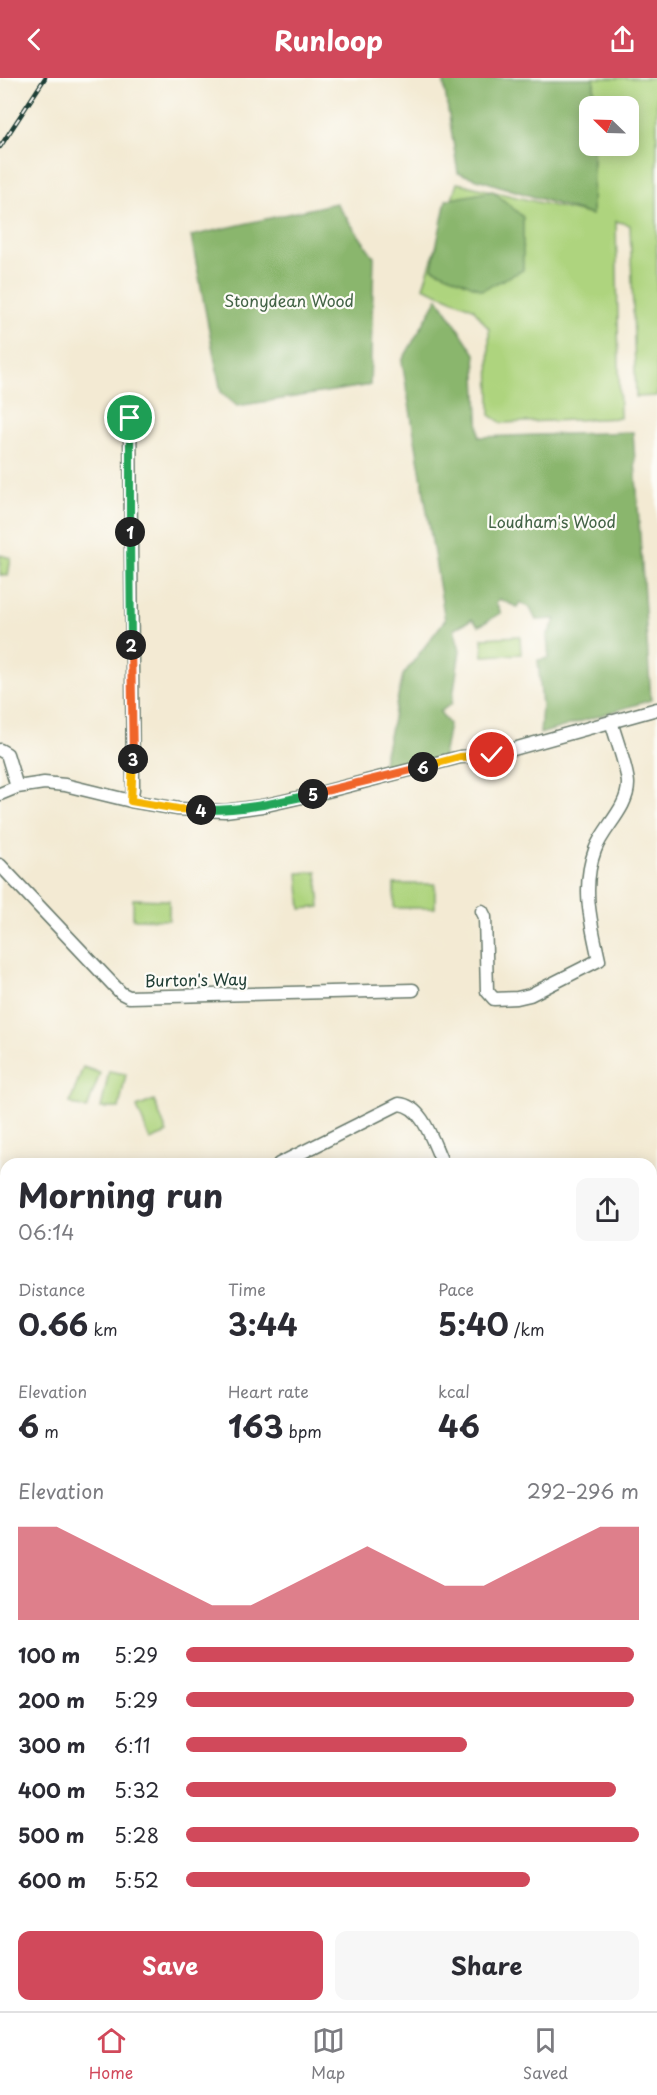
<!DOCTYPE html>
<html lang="en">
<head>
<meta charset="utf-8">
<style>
	:root { --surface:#fff; --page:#f7f7f7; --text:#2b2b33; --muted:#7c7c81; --line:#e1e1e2; --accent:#d1495b }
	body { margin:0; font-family:"Playpen Sans",sans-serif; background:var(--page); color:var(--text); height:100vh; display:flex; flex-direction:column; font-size:22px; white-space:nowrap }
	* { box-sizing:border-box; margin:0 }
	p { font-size:20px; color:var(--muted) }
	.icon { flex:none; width:33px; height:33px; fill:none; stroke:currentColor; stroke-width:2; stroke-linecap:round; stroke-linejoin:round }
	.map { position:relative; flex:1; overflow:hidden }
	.sheet { position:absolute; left:0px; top:1080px; width:657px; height:854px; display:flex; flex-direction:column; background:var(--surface); border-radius:18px 18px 0 0; box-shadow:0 3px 15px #0003 }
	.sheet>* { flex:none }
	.needle { width:39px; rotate:293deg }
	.buttons { position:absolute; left:579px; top:18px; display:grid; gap:12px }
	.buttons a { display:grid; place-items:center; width:60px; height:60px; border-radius:12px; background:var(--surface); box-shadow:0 3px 15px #0003; font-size:30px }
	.pin { position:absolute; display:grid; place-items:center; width:51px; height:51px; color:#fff; margin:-26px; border:3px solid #fff; border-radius:50%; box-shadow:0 2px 6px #0007 }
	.km { position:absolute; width:30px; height:30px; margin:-15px; border-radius:50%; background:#222; color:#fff; font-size:16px; line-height:30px; text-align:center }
	.round { display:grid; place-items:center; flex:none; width:63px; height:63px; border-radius:12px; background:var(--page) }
	.headline { display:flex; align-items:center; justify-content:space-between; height:102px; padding:0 18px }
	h1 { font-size:33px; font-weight:700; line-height:45px }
	.figures { display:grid; grid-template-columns:repeat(3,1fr); gap:9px; height:102px; padding:6px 18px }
	.figures div { display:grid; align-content:center }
	.figures b { font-size:30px; font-weight:700 }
	.figures small { font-size:16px; font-weight:400 }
	.figures p { font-size:16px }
	.chart { height:168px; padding:12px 18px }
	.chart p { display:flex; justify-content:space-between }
	.chart svg { width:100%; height:108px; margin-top:6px; fill:var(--accent); opacity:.7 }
	.primary-button { display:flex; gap:12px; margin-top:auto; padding:12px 18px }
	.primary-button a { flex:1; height:69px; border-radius:12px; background:var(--accent); color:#fff; font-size:24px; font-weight:700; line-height:69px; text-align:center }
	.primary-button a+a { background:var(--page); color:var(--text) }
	ul { padding:0 18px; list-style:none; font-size:20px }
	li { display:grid; grid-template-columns:96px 72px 1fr; align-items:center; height:45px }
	li i { height:15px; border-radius:8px; background:var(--accent) }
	header { display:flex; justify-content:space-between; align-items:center; height:78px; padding:0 18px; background:var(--accent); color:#fff; font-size:27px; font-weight:700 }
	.dock { display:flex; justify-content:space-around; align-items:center; height:84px; border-top:2px solid var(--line); background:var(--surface); font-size:16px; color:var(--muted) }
	.dock a { display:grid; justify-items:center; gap:3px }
	.dock .selected { color:var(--accent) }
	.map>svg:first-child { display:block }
	.green { fill:#aed47e; stroke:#668859; stroke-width:1.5 }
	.forest { fill:#8ab66d; stroke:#547a50; stroke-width:1.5 }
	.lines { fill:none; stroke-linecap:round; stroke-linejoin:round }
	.minor-casing { stroke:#697a6c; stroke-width:15 }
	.major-casing { stroke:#697a6c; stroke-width:18 }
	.minor { stroke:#fff; stroke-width:12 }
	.major { stroke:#fff; stroke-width:15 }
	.rail-casing { stroke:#1f3d34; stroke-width:4.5 }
	.rail { stroke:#fdfcf7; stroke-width:2; stroke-dasharray:7; stroke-linecap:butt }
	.split-1-casing { stroke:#fff; stroke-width:12 }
	.split-2-casing { stroke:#fff; stroke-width:12 }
	.split-3-casing { stroke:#fff; stroke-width:12 }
	.split-4-casing { stroke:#fff; stroke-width:12 }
	.split-5-casing { stroke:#fff; stroke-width:12 }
	.split-6-casing { stroke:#fff; stroke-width:12 }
	.split-7-casing { stroke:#fff; stroke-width:12 }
	.split-1 { stroke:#22a559; stroke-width:8 }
	.split-2 { stroke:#22a559; stroke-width:8 }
	.split-3 { stroke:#f0652b; stroke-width:8 }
	.split-4 { stroke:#f5b400; stroke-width:8 }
	.split-5 { stroke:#22a559; stroke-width:8 }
	.split-6 { stroke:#f0652b; stroke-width:8 }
	.split-7 { stroke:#f5b400; stroke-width:8 }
	.labels { text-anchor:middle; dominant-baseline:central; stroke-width:4.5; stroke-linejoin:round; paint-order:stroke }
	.park-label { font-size:16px; fill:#436346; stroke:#fdfcf7 }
	.street-label { font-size:16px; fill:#1f3d34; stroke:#fdfcf7 }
</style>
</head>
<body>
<header><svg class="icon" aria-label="back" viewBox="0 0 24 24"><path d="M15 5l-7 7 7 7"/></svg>Runloop<svg class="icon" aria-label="share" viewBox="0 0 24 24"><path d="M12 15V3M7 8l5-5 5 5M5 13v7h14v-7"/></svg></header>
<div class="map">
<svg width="657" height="1933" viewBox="0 0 657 1933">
	<rect width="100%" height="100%" fill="#fdfcf7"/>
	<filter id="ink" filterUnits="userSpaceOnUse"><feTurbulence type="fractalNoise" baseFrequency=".0167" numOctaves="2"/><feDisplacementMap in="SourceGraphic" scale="12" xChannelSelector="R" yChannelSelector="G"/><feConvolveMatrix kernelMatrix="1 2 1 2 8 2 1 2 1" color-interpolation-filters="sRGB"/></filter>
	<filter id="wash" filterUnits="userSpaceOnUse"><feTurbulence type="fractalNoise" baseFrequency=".008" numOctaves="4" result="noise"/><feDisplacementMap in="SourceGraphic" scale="24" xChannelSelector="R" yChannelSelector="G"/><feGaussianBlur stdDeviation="1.35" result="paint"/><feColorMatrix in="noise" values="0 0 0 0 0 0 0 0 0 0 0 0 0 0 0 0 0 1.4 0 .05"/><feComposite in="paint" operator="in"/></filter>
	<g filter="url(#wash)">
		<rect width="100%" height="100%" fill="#f3ead3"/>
		<path class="green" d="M594 0H657V318L636 319 630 147 616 143 620 340 502 345 490 337 489 251 473 230 423 209 457 105 592 137 593 68H628V28H594Z
			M0 477 11 480 8 498 0 497Z
			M520 558 521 576 483 578 482 560Z
			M317 794 320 829 301 831 298 795Z
			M394 806H435V830H394Z
			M133 821 169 822V842L133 841Z
			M83 989 100 995 87 1031 70 1025Z
			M109 993 126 996 119 1030H101Z
			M154 1022 167 1055 150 1062 137 1029Z
			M0 1745 6 1746V1928H531L530 1933H0Z
			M657 1903V1933H607V1928H651V1905Z"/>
		<path class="forest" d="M443 0H594V28H590V68H593L592 137 458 95Z
			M493 113 523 139V192L482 212 432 190 446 122Z
			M336 125 374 179 370 307 237 328 221 314 191 158Z
			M438 220 475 276 479 359 633 354 651 622 540 656 542 628 538 582 549 580 547 558 556 541 536 542 530 530 520 524 517 529 499 521 496 525 501 535 479 548 472 541 454 551 460 572 452 625 440 634 449 646 443 679 381 693 403 597 445 542 402 283Z"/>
	</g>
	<g filter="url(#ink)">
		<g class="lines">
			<defs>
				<path id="minor" d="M130 340 133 711 131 723
					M0 672 7 676 17 709
					M0 716 17 709 44 705 65 707 131 723 178 731 225 733 262 728 324 714 460 679 492 677 657 631
					M0 787 121 915 129 919 413 912
					M482 833 485 839 487 913 494 921 517 920 530 917 599 882C591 845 581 809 595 772 603 750 628 730 628 706 628 692 615 658 611 643
					M279 1086 399 1026C424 1028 433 1066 443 1086
					M0 1175 6 1174
					M651 1259 657 1271
					M6 1528C0 1537 3 1550 6 1560
					M651 1598 657 1596
					M0 1618 6 1603
					M544 1933 545 1928"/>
				<path id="major" d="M0 1133 6 1138
					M651 1149 657 1146"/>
			</defs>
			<use href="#minor" class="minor-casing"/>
			<use href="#major" class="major-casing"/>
			<use href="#minor" class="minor"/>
			<use href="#major" class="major"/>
			<defs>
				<path id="rail" d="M0 69 45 0"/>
			</defs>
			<use href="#rail" class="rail-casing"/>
			<use href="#rail" class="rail"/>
		</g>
	</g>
	<g class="lines" filter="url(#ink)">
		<defs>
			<path id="split-1" d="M130 340V454"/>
			<path id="split-2" d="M130 454 131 567"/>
			<path id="split-3" d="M131 567 133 681"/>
			<path id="split-4" d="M133 681 131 723 178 731 201 732"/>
			<path id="split-5" d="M201 732C240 733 276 725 313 716"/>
			<path id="split-6" d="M313 716 423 689"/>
			<path id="split-7" d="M423 689 460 679 492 677"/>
		</defs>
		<use href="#split-1" class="split-1-casing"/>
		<use href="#split-2" class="split-2-casing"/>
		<use href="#split-3" class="split-3-casing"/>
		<use href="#split-4" class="split-4-casing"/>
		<use href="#split-5" class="split-5-casing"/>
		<use href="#split-6" class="split-6-casing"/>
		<use href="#split-7" class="split-7-casing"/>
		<use href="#split-1" class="split-1"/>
		<use href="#split-2" class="split-2"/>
		<use href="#split-3" class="split-3"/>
		<use href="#split-4" class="split-4"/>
		<use href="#split-5" class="split-5"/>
		<use href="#split-6" class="split-6"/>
		<use href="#split-7" class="split-7"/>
	</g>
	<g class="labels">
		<g class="park-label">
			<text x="289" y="222">Stonydean Wood</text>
			<text x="552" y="443">Loudham's Wood</text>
		</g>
		<g class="street-label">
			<text transform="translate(196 901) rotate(-1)">Burton's Way</text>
		</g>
	</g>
</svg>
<div class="buttons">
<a><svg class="needle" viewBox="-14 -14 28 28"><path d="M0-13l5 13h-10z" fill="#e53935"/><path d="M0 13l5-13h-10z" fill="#7c7c81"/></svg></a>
</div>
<div class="pin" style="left:130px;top:340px;background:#1e9e55"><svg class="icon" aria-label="arrive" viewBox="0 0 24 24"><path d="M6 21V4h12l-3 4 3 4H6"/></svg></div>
<div class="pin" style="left:492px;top:677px;background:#d93025"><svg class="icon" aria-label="check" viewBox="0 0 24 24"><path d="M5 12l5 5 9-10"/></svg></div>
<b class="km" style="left:130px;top:454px">1</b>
<b class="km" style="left:131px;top:567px">2</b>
<b class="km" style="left:133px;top:681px">3</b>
<b class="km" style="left:201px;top:732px">4</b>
<b class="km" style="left:313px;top:716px">5</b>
<b class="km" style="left:423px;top:689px">6</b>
<section class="sheet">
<div class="headline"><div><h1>Morning run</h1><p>06:14</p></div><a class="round"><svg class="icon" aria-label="share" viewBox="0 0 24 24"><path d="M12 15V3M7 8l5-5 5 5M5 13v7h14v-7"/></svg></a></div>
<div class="figures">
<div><p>Distance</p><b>0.66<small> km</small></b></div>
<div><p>Time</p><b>3:44</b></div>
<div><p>Pace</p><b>5:40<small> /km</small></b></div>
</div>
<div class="figures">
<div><p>Elevation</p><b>6<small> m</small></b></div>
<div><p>Heart rate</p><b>163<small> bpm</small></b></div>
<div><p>kcal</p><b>46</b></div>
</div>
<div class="chart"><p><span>Elevation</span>292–296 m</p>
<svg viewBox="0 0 160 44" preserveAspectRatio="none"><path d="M0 44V6L10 6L20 14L30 22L40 30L50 38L60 38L70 30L80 22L90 14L100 22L110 30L120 30L130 22L140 14L150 6L160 6V44z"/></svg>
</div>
<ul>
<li><b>100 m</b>5:29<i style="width:99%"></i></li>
<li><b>200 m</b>5:29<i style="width:99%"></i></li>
<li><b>300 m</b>6:11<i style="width:62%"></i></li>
<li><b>400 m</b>5:32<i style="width:95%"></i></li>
<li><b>500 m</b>5:28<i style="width:100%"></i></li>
<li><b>600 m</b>5:52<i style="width:76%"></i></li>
</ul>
<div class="primary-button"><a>Save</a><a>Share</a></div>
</section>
</div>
<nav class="dock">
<a class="selected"><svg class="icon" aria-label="home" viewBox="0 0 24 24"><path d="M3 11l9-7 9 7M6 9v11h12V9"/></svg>Home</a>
<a><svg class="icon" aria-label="map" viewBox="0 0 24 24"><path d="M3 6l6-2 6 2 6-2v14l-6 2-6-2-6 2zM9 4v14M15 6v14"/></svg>Map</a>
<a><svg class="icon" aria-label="saved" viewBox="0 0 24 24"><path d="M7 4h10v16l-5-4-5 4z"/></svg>Saved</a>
</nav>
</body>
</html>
